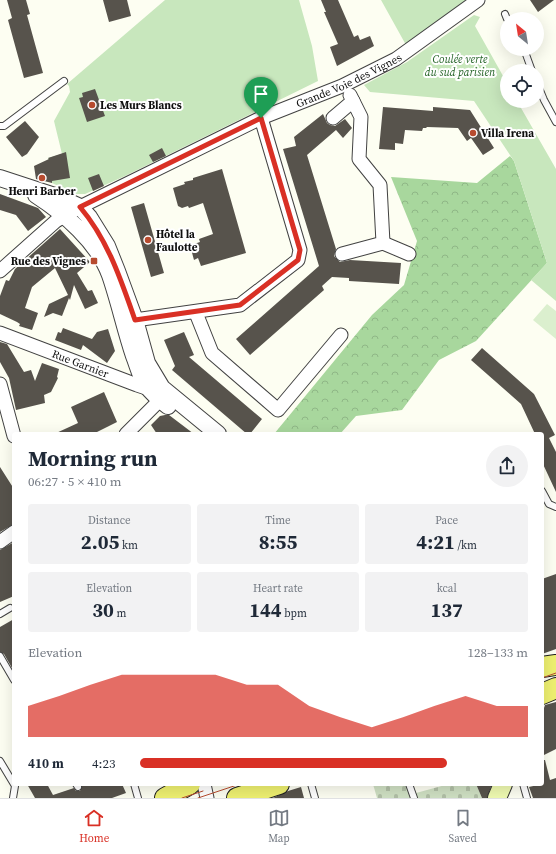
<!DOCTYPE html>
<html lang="en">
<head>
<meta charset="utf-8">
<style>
	:root { --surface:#fff; --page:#f2f2f3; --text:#1f2937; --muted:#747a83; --line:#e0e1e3; --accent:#d93025 }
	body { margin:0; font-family:"Source Serif 4",serif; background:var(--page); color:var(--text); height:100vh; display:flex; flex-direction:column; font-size:15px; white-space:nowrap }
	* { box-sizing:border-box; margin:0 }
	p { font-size:13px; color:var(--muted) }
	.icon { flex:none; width:22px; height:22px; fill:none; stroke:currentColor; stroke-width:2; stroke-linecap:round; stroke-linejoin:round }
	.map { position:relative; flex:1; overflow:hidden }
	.drawer { position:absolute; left:12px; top:432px; width:532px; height:354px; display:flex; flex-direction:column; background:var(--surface); border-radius:4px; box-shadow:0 4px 16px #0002 }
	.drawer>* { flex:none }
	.needle { width:26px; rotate:330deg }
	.tools { position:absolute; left:500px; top:12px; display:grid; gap:8px }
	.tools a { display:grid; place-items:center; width:44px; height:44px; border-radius:50%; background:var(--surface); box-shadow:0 4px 16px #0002; font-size:20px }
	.pin { position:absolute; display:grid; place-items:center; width:34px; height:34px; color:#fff; margin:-41px -17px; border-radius:50% 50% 50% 0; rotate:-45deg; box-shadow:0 0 4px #0007 }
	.pin .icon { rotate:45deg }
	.round { display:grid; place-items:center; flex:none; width:42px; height:42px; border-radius:21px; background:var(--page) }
	.headline { display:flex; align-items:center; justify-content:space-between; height:68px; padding:0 16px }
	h1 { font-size:22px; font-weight:700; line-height:30px }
	.figures { display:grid; grid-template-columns:repeat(3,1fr); gap:6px; height:68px; padding:4px 16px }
	.figures div { display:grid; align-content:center; border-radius:4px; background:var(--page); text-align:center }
	.figures b { font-size:20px; font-weight:700 }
	.figures small { font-size:11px; font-weight:400 }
	.figures p { font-size:11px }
	.chart { height:112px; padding:8px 16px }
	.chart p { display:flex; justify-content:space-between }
	.chart svg { width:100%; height:72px; margin-top:4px; fill:var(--accent); opacity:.7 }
	ul { padding:0 16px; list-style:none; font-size:13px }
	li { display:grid; grid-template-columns:64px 48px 1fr; align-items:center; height:30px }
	li i { height:10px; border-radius:5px; background:var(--accent) }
	.dock { display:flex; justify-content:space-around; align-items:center; height:56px; border-top:1px solid var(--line); background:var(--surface); font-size:11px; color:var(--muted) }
	.dock a { display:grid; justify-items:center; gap:2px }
	.dock .current { color:var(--accent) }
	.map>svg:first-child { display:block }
	.forest { fill:url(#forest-crowns) }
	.cemetery { fill:url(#cemetery-stones) }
	.park { fill:#c8e7bd }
	.pitch { fill:#dbefce }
	.building { fill:#57534c }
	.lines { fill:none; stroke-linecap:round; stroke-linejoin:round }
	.service-casing { stroke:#424242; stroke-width:8 }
	.minor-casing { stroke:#424242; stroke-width:15 }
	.tertiary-casing { stroke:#424242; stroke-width:18 }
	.secondary-casing { stroke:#313131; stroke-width:20 }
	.primary-casing { stroke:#202020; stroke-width:22 }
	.service { stroke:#fff; stroke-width:6 }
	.minor { stroke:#fff; stroke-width:13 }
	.tertiary { stroke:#fff; stroke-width:16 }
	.secondary { stroke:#effab1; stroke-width:18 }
	.primary { stroke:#eef070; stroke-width:20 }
	.tram { stroke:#b74b2f; stroke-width:1 }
	.route-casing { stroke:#fff; stroke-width:8 }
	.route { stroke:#d93025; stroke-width:5 }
	.poi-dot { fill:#b74b2f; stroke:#fff; stroke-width:1.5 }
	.labels { text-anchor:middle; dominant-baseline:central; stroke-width:4; stroke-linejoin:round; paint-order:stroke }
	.park-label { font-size:11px; font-style:italic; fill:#236326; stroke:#fff }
	.street-label { font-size:11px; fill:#0f0f0f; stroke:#fff }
	.poi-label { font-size:11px; font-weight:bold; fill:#0f0f0f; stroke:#fff; text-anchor:start }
</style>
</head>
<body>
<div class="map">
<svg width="556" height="798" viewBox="0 0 556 798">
	<defs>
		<pattern id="forest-crowns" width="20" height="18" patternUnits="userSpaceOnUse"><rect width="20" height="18" fill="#a8d79d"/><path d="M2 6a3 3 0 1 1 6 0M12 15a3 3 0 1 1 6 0" fill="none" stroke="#8fb786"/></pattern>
		<pattern id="cemetery-stones" width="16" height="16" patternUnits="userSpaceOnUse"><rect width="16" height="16" fill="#cfe0c3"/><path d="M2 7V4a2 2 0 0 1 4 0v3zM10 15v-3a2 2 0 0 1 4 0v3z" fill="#b1bfa6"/></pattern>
	</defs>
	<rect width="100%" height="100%" fill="#fdfef2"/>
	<path class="forest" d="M510 156 514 161 547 263 476 341 439 360 402 410 356 416 340 434H274L372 315 404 285 417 241 391 177 477 183Z"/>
	<path class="cemetery" d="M373 784H413L416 793 449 784H476L482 798H377Z"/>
	<path class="park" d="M165 0H299L312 46 318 81 125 176 85 194H76L52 183 48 158 62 154 54 121 70 92 69 86 67 84Z
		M381 0H469L406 45Z
		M474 15 480 17 475 26 507 83V101H517L556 169V301L531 280 547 263 514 161 474 101 370 92 364 85 407 62Z"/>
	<path class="pitch" d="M547 304 556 311V339L533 320Z"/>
	<path class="building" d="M7 0H26L30 14 27 15 43 73 24 78 8 20 12 18Z
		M103 0H127L131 16 109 22Z
		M321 0H338L354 37 358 35 360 40 370 36 374 46 337 66 330 47 338 44 324 12H326Z
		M530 0H554L538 12Z
		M95 89 105 116 87 122 79 98 83 97 82 93Z
		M383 107 433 111V107L470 110 494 148 483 155 471 138 467 141 458 128 427 127 426 128H423L422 131 405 130 403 144 395 143V150L379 149Z
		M323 114 327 123 330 125 335 126 345 119 352 128 343 138 336 130 307 155 336 249 334 256 340 262 350 260 401 263 399 284 349 281V278L332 277 322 286 324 290 250 355 236 339 319 266 283 149 296 146 294 137Z
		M25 121 39 137 27 154 22 157 6 137Z
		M162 148 166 156 153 162 149 155Z
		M66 152 70 178 52 181V183L36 179 34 166 49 159 48 158Z
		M222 169 246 253 201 266 198 258 194 260 191 249 194 244 200 242 199 239 213 234 203 203 189 208 188 206 182 208 178 206 173 188 185 184 184 182 193 180V178Z
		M99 174 104 186 93 191 88 178Z
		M0 194 38 208 46 217 28 231 16 215 0 210Z
		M144 203 164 273 151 277 131 207Z
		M60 229 90 262 77 273 88 291 92 290 98 303 85 309 74 285 70 300 69 298 62 316 53 313 44 317 49 304 68 295 55 268 32 287 25 308 38 313 32 330 19 326 20 324 17 322 0 314V296L6 280 9 281 15 269Z
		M63 328 92 339 97 332 108 329 115 351 107 363 83 345 81 350 55 340 58 332 61 333Z
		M184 332 194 355 189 357 262 419 250 434H247L172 370 175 366 164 340Z
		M0 342 7 344 24 372 31 370 35 381 42 363 59 369 57 377 58 378 51 392 44 395 45 403 16 410 9 378 0 362Z
		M482 348 534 394 555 435 549 438 556 452V492L542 462V434H535L521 404 471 360Z
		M104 392 117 422 93 434H54L78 423 71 407Z
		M165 415H169L194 434H157L151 425 160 416Z
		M0 467 14 489V524L0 532Z
		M14 542V596L0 602V550Z
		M556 574V649L542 654V579Z
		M14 619V667L12 668 4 654 0 652V627Z
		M556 702V749L542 756V714L545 705Z
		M542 760H545L550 780 556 778V798H533L529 787 542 784Z
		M27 784H47L53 795 74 788 76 791H80L82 785 87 784H122L126 793 112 798H35Z
		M476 784H492L487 798H482Z
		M301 787 304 798H273L288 791Z"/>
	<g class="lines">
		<defs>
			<path id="service" d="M505 14 507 19
				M524 49 532 71
				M537 83 544 100 556 122
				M0 126H4L64 81
				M542 491 549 504 556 507
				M0 614 10 608
				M0 656 14 680
				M0 761 15 786 13 798
				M76 784 78 787
				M134 784 138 798
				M311 784 315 798
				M409 784 414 798
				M523 784 527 798"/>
			<g id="minor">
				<path d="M333 118 353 101 350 95"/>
				<path d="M383 243 409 254"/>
				<path d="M342 254 383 243 380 185 359 159 361 117 353 101"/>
				<path id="s1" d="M0 271 56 221 80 207 261 118 342 86 396 59 478 0"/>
				<path d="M196 313 212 353 278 410 341 335"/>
				<path d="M135 320 240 305 298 260 300 250 261 118"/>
				<path id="s2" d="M0 333 137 385 149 389 162 388 160 400 126 434"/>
				<path d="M0 384 14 436"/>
				<path d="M0 542 14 532"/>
				<path d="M204 784 207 798"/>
			</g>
			<path id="tertiary" d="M0 178 58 197 80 207 89 217 107 246 117 271 135 320 147 363 162 388 218 434
				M36 195C64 213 98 242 110 275 119 301 125 329 134 356 138 366 140 376 146 385 152 393 160 400 168 406"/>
			<path id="secondary" d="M497 798 503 784"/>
			<path id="primary" d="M542 667 556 665
				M542 694 556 688
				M165 798 190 784
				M237 798 279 784"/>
		</defs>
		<use href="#service" class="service-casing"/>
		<use href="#minor" class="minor-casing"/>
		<use href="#tertiary" class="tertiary-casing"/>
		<use href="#secondary" class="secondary-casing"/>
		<use href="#primary" class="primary-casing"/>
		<use href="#service" class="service"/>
		<use href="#minor" class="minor"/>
		<use href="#tertiary" class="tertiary"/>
		<use href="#secondary" class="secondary"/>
		<use href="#primary" class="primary"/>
		<path class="tram" d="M542 678 556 673
			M182 798 203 791
			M198 798 240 784"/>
	</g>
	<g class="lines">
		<defs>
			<path id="route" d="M261 118 300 250 298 260 240 305 135 320C121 280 108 240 80 207Z"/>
		</defs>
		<use href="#route" class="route-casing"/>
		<use href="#route" class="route"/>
	</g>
	<g class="poi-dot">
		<circle cx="92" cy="105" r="4"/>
		<circle cx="473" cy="133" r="4"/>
		<circle cx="42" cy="178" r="4"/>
		<circle cx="148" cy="240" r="4"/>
		<rect x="90" y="257" width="8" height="8" rx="2"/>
	</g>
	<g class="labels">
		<g class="park-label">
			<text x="460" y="59">Coulée verte<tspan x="460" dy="13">du sud parisien</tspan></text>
		</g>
		<g class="street-label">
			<text stroke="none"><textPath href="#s1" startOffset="400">Grande Voie des Vignes</textPath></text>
			<text stroke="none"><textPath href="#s2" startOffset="86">Rue Garnier</textPath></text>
		</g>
		<g class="poi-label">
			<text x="100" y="105">Les Murs Blancs</text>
			<text x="481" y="133">Villa Irena</text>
			<text x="42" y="191" text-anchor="middle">Henri Barber</text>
			<text x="156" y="234">Hôtel la<tspan x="156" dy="13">Faulotte</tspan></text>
			<text x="86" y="261" text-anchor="end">Rue des Vignes</text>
		</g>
	</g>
</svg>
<div class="tools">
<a><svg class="needle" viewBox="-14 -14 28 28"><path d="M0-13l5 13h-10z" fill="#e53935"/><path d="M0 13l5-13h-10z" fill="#747a83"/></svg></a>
<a><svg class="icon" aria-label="locate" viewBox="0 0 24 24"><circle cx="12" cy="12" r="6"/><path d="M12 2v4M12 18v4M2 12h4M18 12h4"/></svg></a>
</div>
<div class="pin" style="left:261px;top:118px;background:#1e9e55"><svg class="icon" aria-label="arrive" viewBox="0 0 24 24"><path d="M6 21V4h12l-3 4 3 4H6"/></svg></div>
<section class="drawer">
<div class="headline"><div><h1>Morning run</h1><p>06:27 · 5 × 410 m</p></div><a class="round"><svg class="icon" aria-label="share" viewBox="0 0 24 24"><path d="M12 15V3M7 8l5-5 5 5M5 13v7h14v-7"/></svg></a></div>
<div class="figures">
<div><p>Distance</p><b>2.05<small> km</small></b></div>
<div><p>Time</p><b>8:55</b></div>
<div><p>Pace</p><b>4:21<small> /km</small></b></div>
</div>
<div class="figures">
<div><p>Elevation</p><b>30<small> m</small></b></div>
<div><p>Heart rate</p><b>144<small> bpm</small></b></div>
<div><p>kcal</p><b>137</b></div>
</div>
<div class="chart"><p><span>Elevation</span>128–133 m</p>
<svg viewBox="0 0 160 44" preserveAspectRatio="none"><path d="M0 44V25L10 19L20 12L30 6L40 6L50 6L60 6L70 12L80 12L90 25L100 32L110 38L120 32L130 25L140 19L150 25L160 25V44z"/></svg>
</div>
<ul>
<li><b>410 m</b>4:23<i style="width:79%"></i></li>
</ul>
</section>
</div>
<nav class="dock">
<a class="current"><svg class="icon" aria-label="home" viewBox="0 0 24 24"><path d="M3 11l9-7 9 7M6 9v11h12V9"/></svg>Home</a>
<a><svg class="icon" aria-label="map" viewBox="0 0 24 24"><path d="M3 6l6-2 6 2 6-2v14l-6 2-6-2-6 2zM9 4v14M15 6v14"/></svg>Map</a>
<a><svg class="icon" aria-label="saved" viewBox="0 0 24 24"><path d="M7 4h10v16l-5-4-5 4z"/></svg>Saved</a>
</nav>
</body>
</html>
